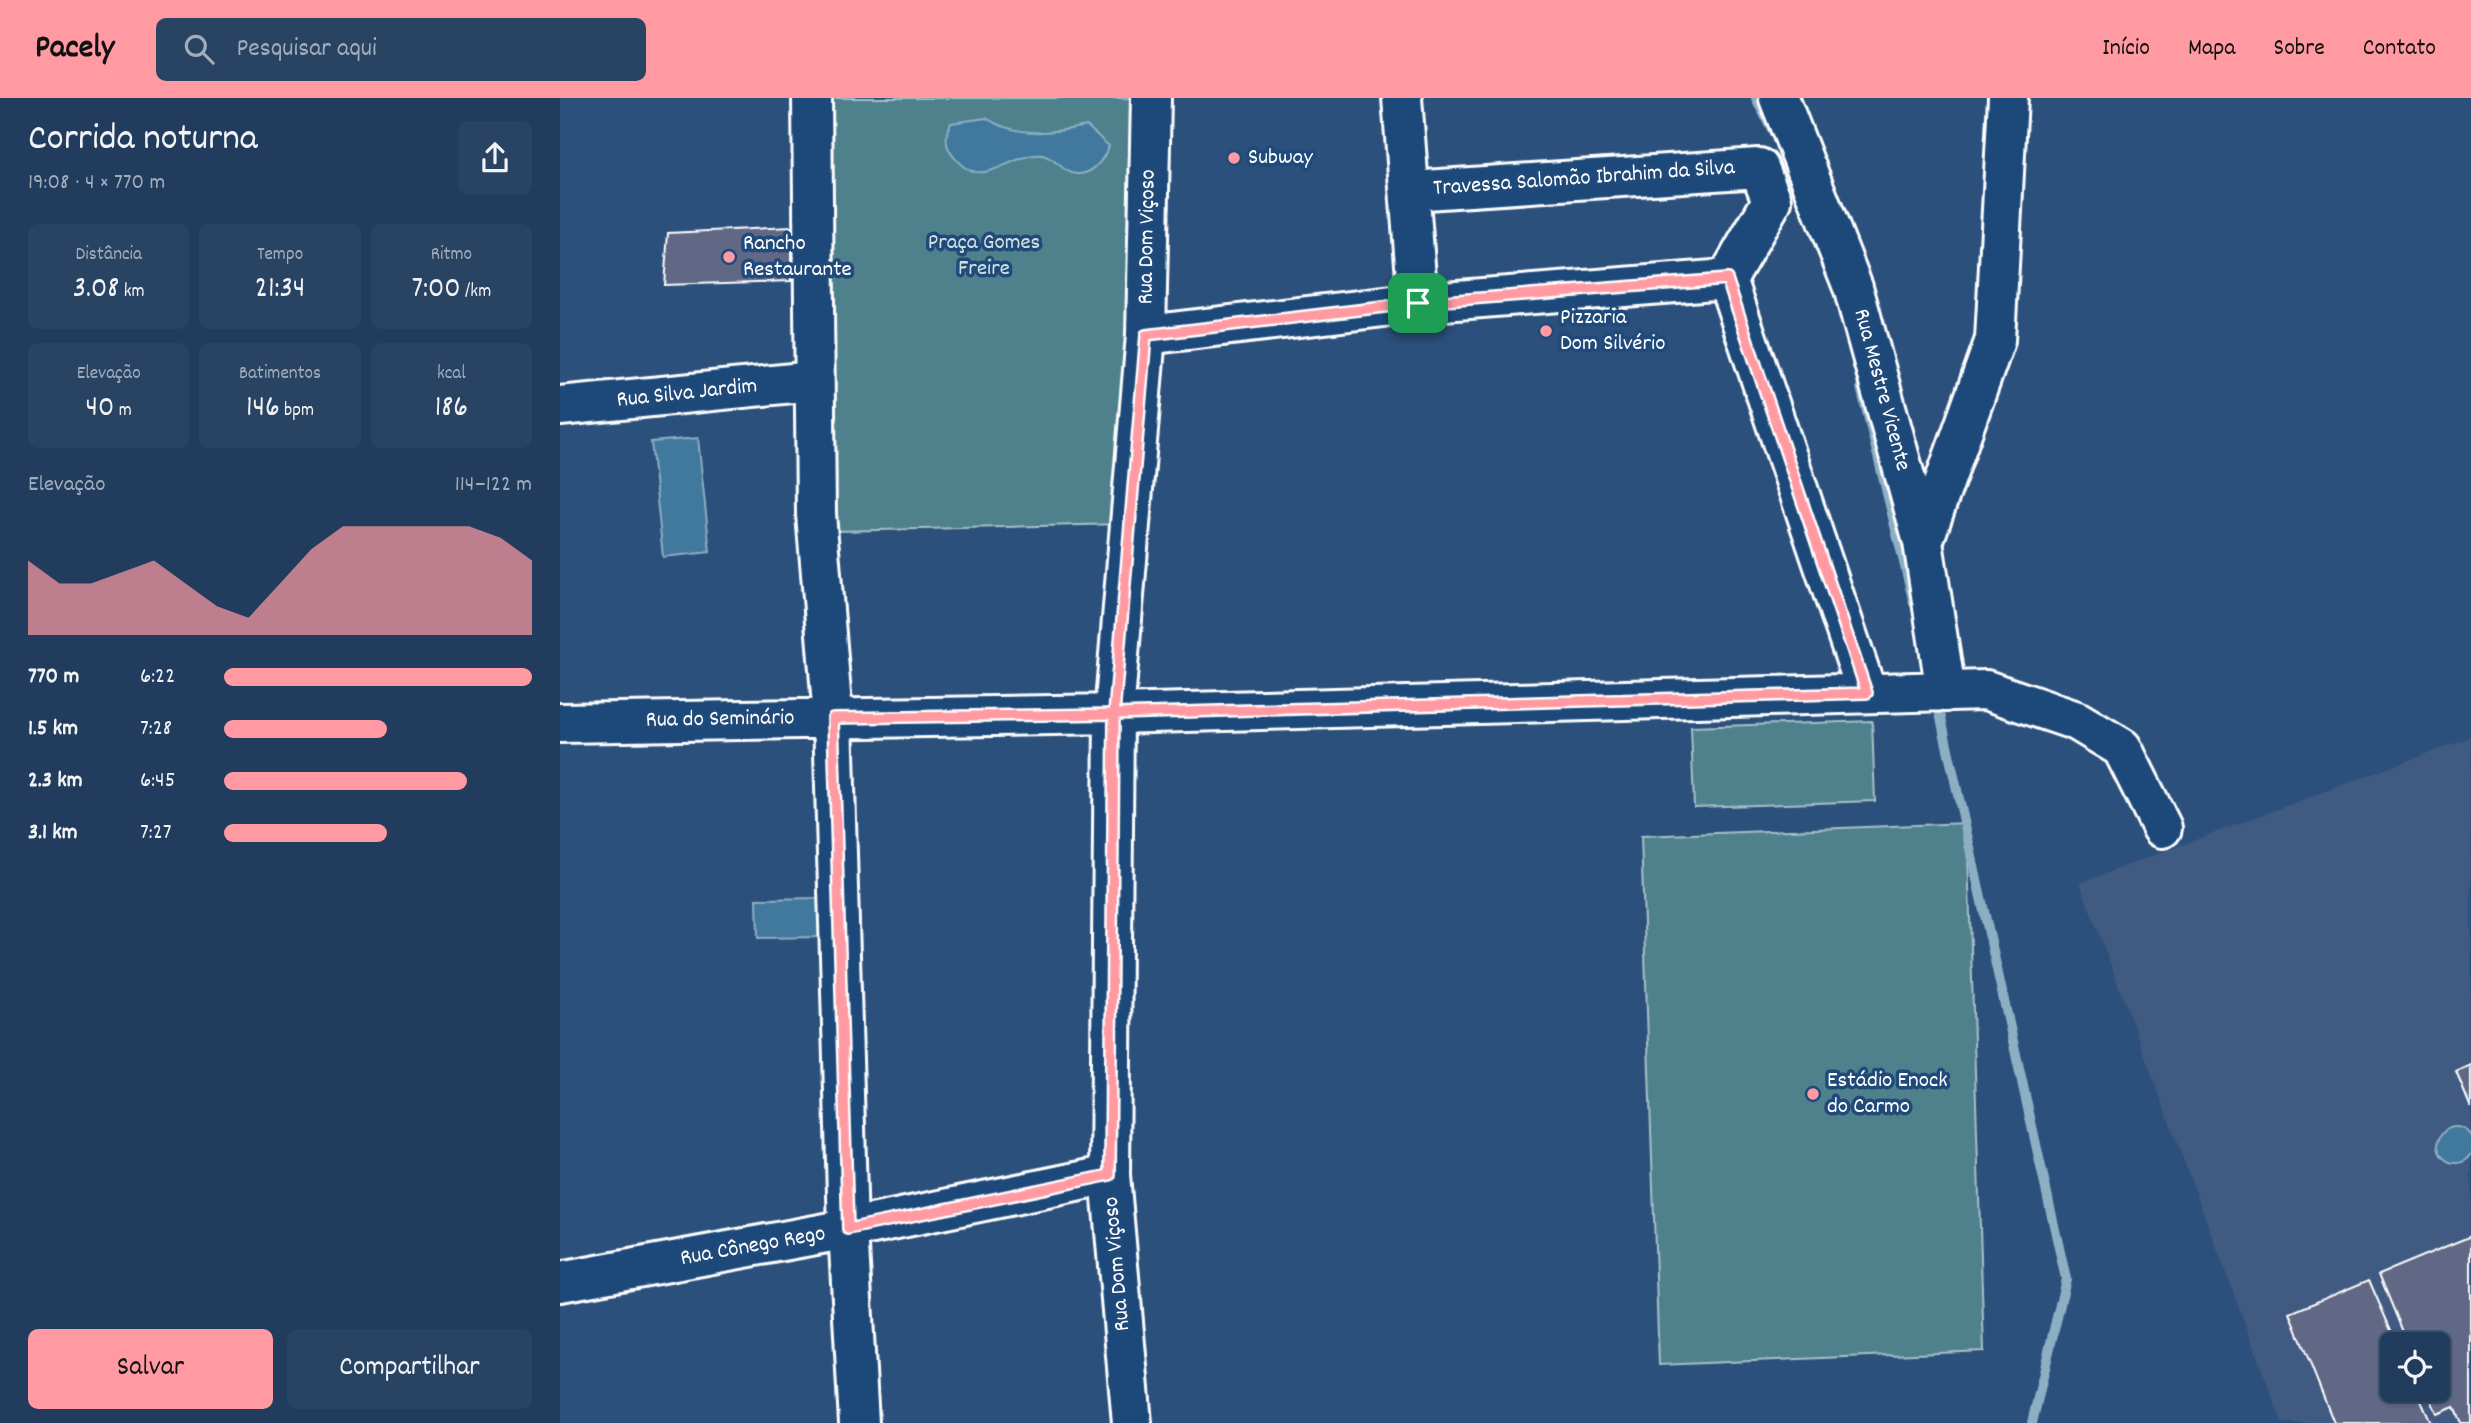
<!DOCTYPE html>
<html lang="pt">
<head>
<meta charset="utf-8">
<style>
	:root { --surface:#213c5d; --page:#294363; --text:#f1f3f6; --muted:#a2adbc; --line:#3e5672; --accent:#ff9aa2 }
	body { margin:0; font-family:Dekko,sans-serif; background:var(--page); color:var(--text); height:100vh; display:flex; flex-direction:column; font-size:26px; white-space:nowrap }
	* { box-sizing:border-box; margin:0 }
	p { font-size:23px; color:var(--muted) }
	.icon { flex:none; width:38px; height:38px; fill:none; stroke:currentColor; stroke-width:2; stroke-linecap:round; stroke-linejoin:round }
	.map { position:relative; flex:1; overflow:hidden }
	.details { display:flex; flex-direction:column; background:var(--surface); width:560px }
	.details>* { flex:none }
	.tools { position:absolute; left:1820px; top:1234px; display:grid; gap:14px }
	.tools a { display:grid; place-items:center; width:70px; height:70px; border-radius:10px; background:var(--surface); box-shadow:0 2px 5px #0004,0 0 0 2px var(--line); font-size:35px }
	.pin { position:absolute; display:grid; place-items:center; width:60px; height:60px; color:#fff; margin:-30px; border-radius:14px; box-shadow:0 4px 10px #0006 }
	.round { display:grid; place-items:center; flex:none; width:74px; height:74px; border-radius:10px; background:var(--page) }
	.head { display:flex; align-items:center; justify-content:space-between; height:119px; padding:0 28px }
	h1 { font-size:38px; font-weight:600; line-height:52px }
	.metrics { display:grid; grid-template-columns:repeat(3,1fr); gap:10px; height:119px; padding:7px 28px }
	.metrics div { display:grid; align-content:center; border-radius:10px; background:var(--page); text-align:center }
	.metrics b { font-size:30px; font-weight:600 }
	.metrics small { font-size:19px; font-weight:400 }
	.metrics p { font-size:19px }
	.chart { height:196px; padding:14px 28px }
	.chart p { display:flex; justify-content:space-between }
	.chart svg { width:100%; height:126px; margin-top:7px; fill:var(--accent); opacity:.7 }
	.button { display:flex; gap:14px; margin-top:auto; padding:14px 28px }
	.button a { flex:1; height:80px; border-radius:10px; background:var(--accent); color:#111; font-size:28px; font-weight:600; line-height:80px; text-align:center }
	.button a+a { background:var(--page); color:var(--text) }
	ul { padding:0 28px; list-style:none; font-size:23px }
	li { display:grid; grid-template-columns:112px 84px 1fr; align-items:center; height:52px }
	li i { height:18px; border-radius:9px; background:var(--accent) }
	header { display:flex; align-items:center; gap:42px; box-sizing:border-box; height:98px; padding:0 35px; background:var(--accent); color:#111 }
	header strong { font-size:33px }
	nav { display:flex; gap:38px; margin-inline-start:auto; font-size:24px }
	.search { width:490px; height:63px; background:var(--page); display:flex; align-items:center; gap:18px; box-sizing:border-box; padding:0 24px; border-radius:10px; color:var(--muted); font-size:26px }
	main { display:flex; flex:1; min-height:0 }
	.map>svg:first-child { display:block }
	.built { fill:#405a82; fill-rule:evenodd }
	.green { fill:#50818c; stroke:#a8c0c6; stroke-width:2 }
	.water { fill:#41799d; stroke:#8dafc4; stroke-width:2 }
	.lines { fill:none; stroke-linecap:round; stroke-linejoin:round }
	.stream { stroke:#8dafc4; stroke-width:10 }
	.building { fill:#606885; stroke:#fff; stroke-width:2 }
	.street-casing { stroke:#fff; stroke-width:44 }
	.street { stroke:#1f4a7a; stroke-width:38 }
	.route-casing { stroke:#fff; stroke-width:14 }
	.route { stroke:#ff9aa2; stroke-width:9 }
	.poi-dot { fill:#ff9aa2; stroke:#1f4a7a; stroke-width:2.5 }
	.labels { text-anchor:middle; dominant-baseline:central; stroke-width:7; stroke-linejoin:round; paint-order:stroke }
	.poi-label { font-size:23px; fill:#fff; stroke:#1f4a7a; text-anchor:start }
	.street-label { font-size:23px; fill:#fff; stroke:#1f4a7a }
	.park-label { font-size:23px; fill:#d3e0e2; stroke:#1f4a7a }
</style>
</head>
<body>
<header>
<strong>Pacely</strong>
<div class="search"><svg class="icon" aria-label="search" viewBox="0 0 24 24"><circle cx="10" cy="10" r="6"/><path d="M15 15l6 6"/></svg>Pesquisar aqui</div>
<nav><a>Início</a><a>Mapa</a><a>Sobre</a><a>Contato</a></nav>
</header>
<main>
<section class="details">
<div class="head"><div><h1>Corrida noturna</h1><p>19:08 · 4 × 770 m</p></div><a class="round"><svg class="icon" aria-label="share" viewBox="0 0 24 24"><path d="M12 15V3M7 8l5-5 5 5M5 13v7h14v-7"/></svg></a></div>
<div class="metrics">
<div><p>Distância</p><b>3.08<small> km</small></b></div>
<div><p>Tempo</p><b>21:34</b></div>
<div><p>Ritmo</p><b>7:00<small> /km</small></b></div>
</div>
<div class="metrics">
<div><p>Elevação</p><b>40<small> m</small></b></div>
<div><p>Batimentos</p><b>146<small> bpm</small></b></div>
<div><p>kcal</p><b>186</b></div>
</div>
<div class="chart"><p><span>Elevação</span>114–122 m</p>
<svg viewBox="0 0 160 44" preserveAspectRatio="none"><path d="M0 44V18L10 26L20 26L30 22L40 18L50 26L60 34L70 38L80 26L90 14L100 6L110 6L120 6L130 6L140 6L150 10L160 18V44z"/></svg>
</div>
<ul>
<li><b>770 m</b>6:22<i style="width:100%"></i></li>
<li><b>1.5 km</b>7:28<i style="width:53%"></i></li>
<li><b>2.3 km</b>6:45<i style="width:79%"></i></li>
<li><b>3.1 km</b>7:27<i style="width:53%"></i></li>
</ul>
<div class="button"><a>Salvar</a><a>Compartilhar</a></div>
</section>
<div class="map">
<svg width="1911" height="1325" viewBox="0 0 1911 1325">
	<rect width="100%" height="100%" fill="#2c507c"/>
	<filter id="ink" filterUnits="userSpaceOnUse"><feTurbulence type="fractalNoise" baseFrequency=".0143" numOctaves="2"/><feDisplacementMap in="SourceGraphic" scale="14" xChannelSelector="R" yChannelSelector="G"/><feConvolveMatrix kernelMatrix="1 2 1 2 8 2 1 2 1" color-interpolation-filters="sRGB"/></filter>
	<g filter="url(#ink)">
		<path class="built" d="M1911 639V1325H1722L1520 785ZM1832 1246H1878V1292H1832Z"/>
		<path class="green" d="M262 0H591L564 426 277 433Z
			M1312 623 1315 703 1134 709 1131 629Z
			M1407 725 1424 1253 1099 1267 1081 738Z"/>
		<path class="water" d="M426 20C457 40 492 35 527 28L549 48C544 60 535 75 519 76 504 77 496 59 482 57 450 54 423 96 394 59 384 47 385 39 391 25Z
			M138 340 150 454 103 459 91 344Z
			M263 800 264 839 198 840 197 801Z
			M1878 1047a18 18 0 1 1 36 0a18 18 0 1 1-36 0Z"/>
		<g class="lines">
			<path class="stream" d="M1196 0 1215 37
				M1301 289 1354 505
				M1377 602 1506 1181 1472 1325"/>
		</g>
		<path class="building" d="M231 129V183L104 187 108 135Z
			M1911 967V1010L1896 974Z
			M1911 1138V1325H1901L1894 1309 1877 1316 1867 1292H1878V1246H1848L1819 1176Z
			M1809 1182 1837 1246H1832V1292H1856L1871 1325H1774L1730 1215Z"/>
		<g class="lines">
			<defs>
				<path id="street" d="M252 0 256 416 273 620 288 1131 299 1325
					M842 0 858 205
					M1219 0 1293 189 1363 444 1386 594
					M850 93 1199 70 1212 103 1167 181
					M586 237 858 205 1167 181 1307 595
					M0 308 253 283
					M1363 444 1435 242 1448 0
					M0 625 554 616 1426 592 1517 623 1562 650 1602 730
					M0 1184 288 1131 550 1077
					M572 1325 550 1077 554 616 586 237 591 0"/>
			</defs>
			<use href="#street" class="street-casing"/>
			<use href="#street" class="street"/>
		</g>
	</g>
	<g class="lines" filter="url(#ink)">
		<defs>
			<path id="route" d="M858 205 586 237 554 616 273 620 288 1131 550 1077 554 616 1307 595 1167 181 858 205"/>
		</defs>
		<use href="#route" class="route-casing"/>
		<use href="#route" class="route"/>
	</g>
	<g class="poi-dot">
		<circle cx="674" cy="60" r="7"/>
		<circle cx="169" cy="159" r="7"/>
		<circle cx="986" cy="233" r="7"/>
		<circle cx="1253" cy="996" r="7"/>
	</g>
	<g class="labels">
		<g class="poi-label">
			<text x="688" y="60">Subway</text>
			<text x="183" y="146">Rancho<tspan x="183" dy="26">Restaurante</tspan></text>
			<text x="1000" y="220">Pizzaria<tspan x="1000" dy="26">Dom Silvério</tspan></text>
			<text x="1267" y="983">Estádio Enock<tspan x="1267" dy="26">do Carmo</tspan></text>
		</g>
		<g class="street-label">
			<text transform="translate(1024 81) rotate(-4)">Travessa Salomão Ibrahim da Silva</text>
			<text transform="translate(588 139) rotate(-89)">Rua Dom Viçoso</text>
			<text transform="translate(1321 292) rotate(75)">Rua Mestre Vicente</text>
			<text transform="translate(127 296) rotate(-6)">Rua Silva Jardim</text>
			<text transform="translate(160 622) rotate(-1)">Rua do Seminário</text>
			<text transform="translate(193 1149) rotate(-10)">Rua Cônego Rego</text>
			<text transform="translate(558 1166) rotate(-95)">Rua Dom Viçoso</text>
		</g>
		<g class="park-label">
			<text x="424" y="145">Praça Gomes<tspan x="424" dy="26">Freire</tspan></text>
		</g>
	</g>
</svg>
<div class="tools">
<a><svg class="icon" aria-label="locate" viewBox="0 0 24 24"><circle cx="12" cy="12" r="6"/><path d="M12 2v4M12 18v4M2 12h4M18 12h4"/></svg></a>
</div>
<div class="pin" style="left:858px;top:205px;background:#1e9e55"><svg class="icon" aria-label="arrive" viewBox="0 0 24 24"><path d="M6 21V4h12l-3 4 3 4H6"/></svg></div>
</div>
</main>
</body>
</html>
